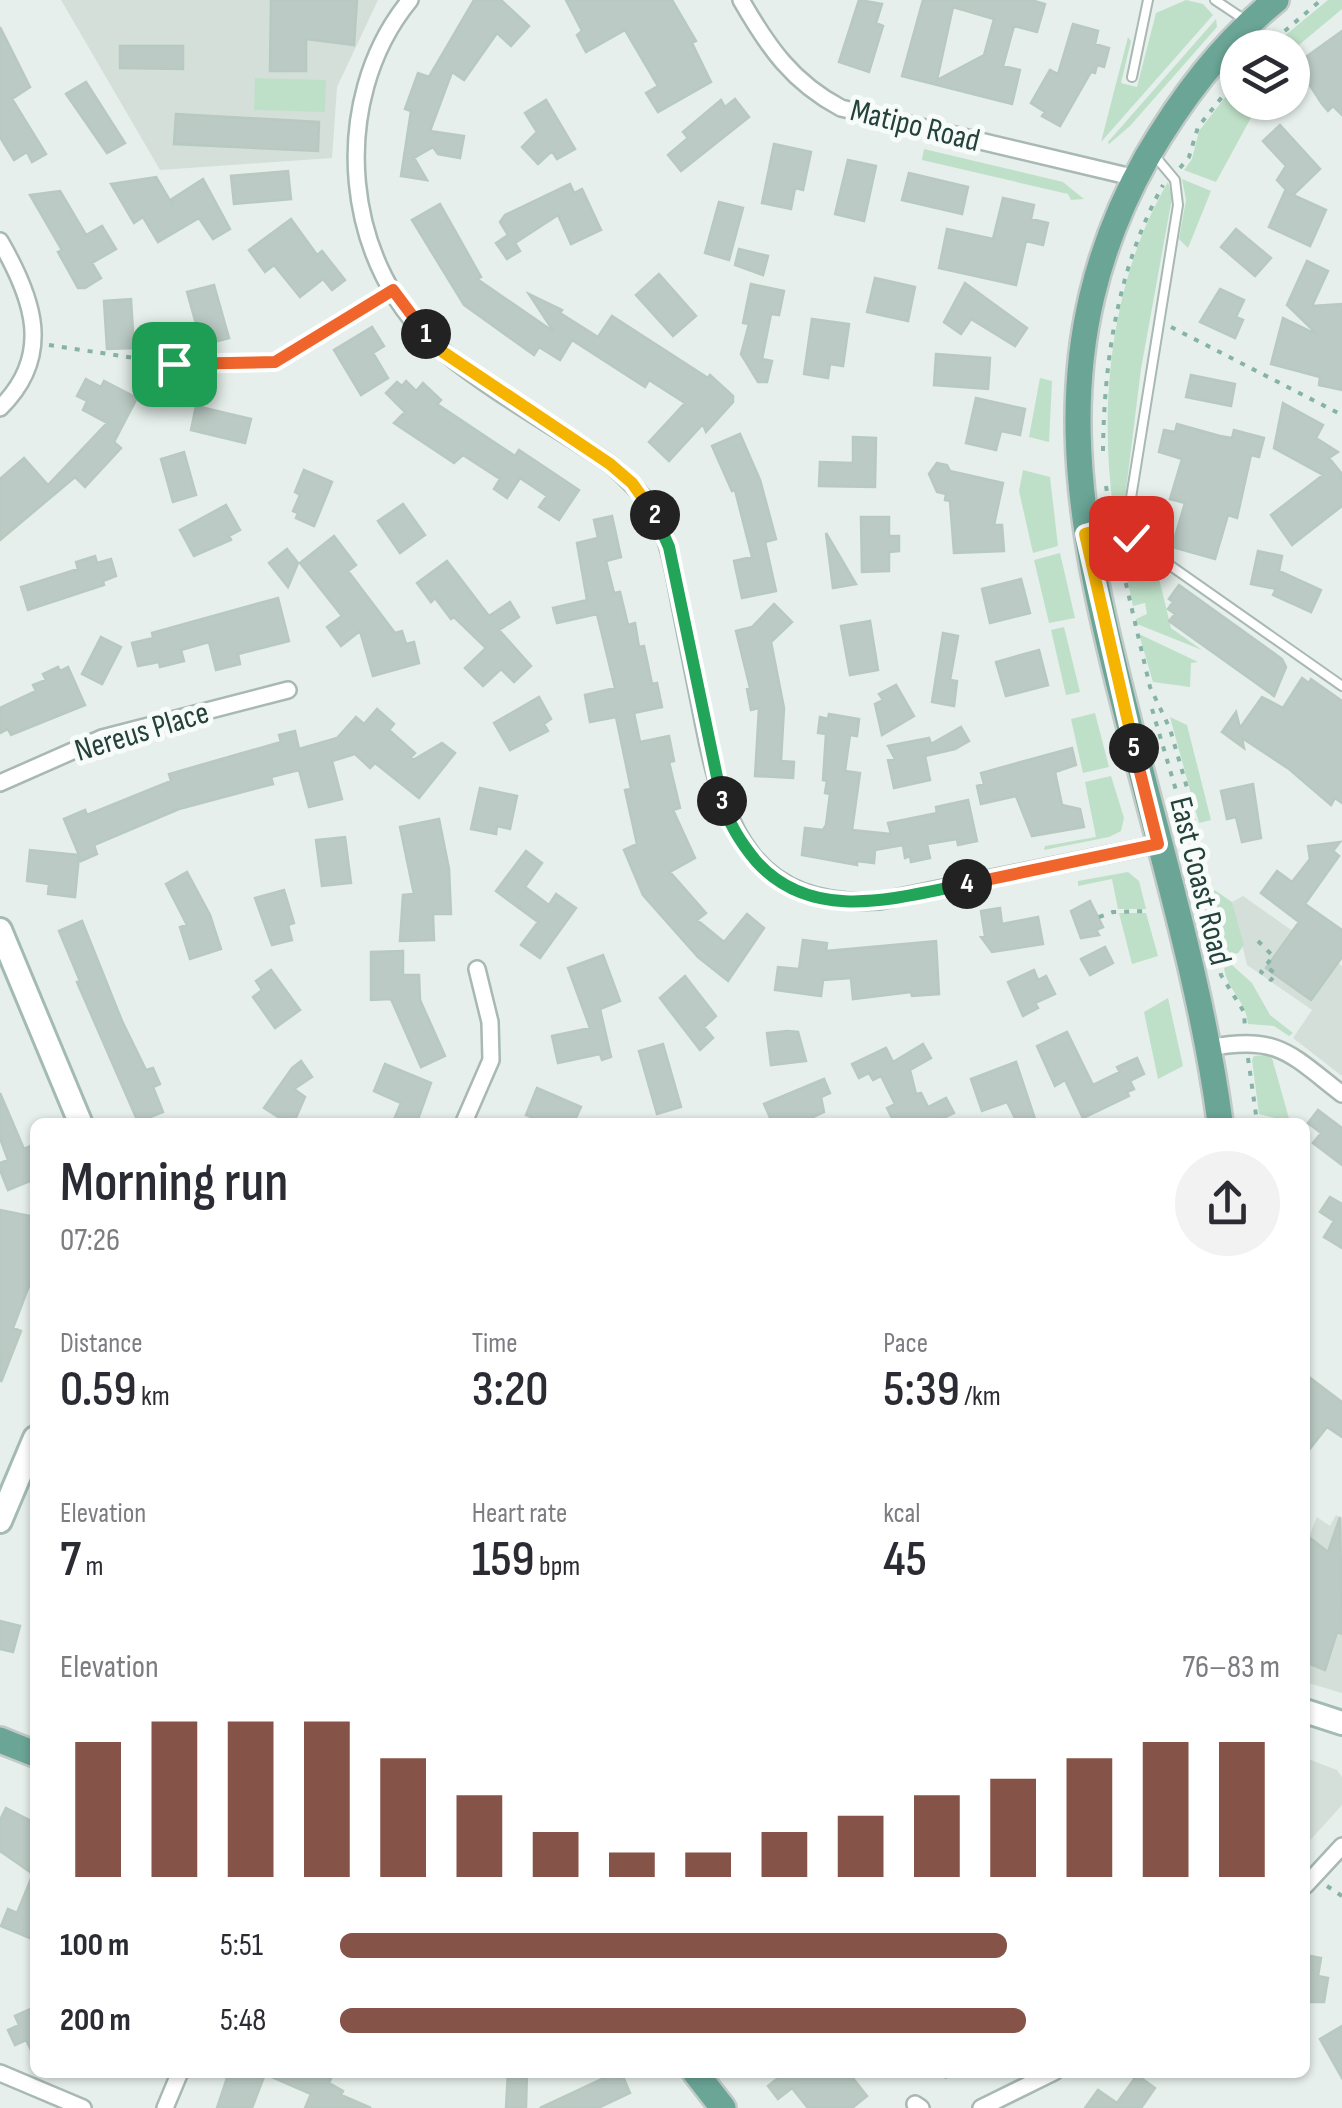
<!DOCTYPE html>
<html lang="en">
<head>
<meta charset="utf-8">
<style>
	:root { --surface:#fff; --page:#f2f2f3; --text:#2b2b33; --muted:#7c7c81; --accent:#855347 }
	body { margin:0; font-family:"Sofia Sans Condensed",sans-serif; background:var(--page); color:var(--text); height:100vh; display:flex; flex-direction:column; font-size:38px; white-space:nowrap }
	* { box-sizing:border-box; margin:0 }
	p { font-size:32px; color:var(--muted) }
	.icon { flex:none; width:55px; height:55px; fill:none; stroke:currentColor; stroke-width:2; stroke-linecap:round; stroke-linejoin:round }
	.map { position:relative; flex:1; overflow:hidden }
	.drawer { position:absolute; left:30px; top:1118px; width:1280px; height:960px; display:flex; flex-direction:column; background:var(--surface); border-radius:15px; box-shadow:0 2px 8px #0004 }
	.drawer>* { flex:none }
	.buttons { position:absolute; left:1220px; top:30px; display:grid; gap:20px }
	.buttons a { display:grid; place-items:center; width:90px; height:90px; border-radius:50%; background:var(--surface); box-shadow:0 2px 8px #0004; font-size:50px }
	.pin { position:absolute; display:grid; place-items:center; width:85px; height:85px; color:#fff; margin:-42px; border-radius:20px; box-shadow:0 5px 15px #0006 }
	.km { position:absolute; width:50px; height:50px; margin:-25px; border-radius:50%; background:#222; color:#fff; font-size:28px; line-height:50px; text-align:center }
	.round { display:grid; place-items:center; flex:none; width:105px; height:105px; border-radius:52px; background:var(--page) }
	.headline { display:flex; align-items:center; justify-content:space-between; height:170px; padding:0 30px }
	h1 { font-size:55px; font-weight:600; line-height:75px }
	.stats { display:grid; grid-template-columns:repeat(3,1fr); gap:15px; height:170px; padding:10px 30px }
	.stats div { display:grid; align-content:center }
	.stats b { font-size:50px; font-weight:600 }
	.stats small { font-size:28px; font-weight:400 }
	.stats p { font-size:28px }
	.chart { height:280px; padding:20px 30px }
	.chart p { display:flex; justify-content:space-between }
	.chart svg { width:100%; height:180px; margin-top:10px; stroke:var(--accent); stroke-width:6 }
	ul { padding:0 30px; list-style:none; font-size:32px }
	li { display:grid; grid-template-columns:160px 120px 1fr; align-items:center; height:75px }
	li i { height:25px; border-radius:12px; background:var(--accent) }
	.map>svg:first-child { display:block }
	.built { fill:#d4dfda }
	.green { fill:#bfe0c8 }
	.building { fill:#bbcac4; stroke:#b8c9c2; stroke-width:2.5; fill-rule:evenodd }
	.lines { fill:none; stroke-linecap:round; stroke-linejoin:round }
	.lane-casing { stroke:#a8b8b2; stroke-width:12 }
	.street-casing { stroke:#a8b8b2; stroke-width:20 }
	.secondary-casing { stroke:#a4bbb3; stroke-width:28 }
	.primary-casing { stroke:#c2cac8; stroke-width:30 }
	.path { stroke:#86b3a5; stroke-width:4; stroke-dasharray:5 8; stroke-linecap:butt }
	.lane { stroke:#fff; stroke-width:8 }
	.street { stroke:#fff; stroke-width:15 }
	.secondary { stroke:#fff; stroke-width:22 }
	.primary { stroke:#6aa596; stroke-width:25 }
	.split-1-casing { stroke:#fff; stroke-width:20 }
	.split-2-casing { stroke:#fff; stroke-width:20 }
	.split-3-casing { stroke:#fff; stroke-width:20 }
	.split-4-casing { stroke:#fff; stroke-width:20 }
	.split-5-casing { stroke:#fff; stroke-width:20 }
	.split-6-casing { stroke:#fff; stroke-width:20 }
	.split-1 { stroke:#f0652b; stroke-width:12 }
	.split-2 { stroke:#f5b400; stroke-width:12 }
	.split-3 { stroke:#22a559; stroke-width:12 }
	.split-4 { stroke:#22a559; stroke-width:12 }
	.split-5 { stroke:#f0652b; stroke-width:12 }
	.split-6 { stroke:#f5b400; stroke-width:12 }
	.labels { text-anchor:middle; dominant-baseline:central; stroke-width:10; stroke-linejoin:round; paint-order:stroke }
	.street-label { font-size:32px; fill:#24423a; stroke:#f7fbf9 }
</style>
</head>
<body>
<div class="map">
<svg width="1342" height="2108" viewBox="0 0 1342 2108">
	<rect width="100%" height="100%" fill="#e6efeb"/>
	<path class="built" d="M61 0H378L337 87 332 158 160 170Z
		M1243 896 1342 966V1076L1293 1038 1312 1010 1247 965 1232 902Z
		M1336 1515 1342 1519V1693L1305 1682V1546L1317 1517 1330 1526Z
		M1305 1758 1337 1770 1342 1777V1805L1305 1846Z"/>
	<path class="green" d="M1186 0 1203 4 1213 15 1101 142 1128 37 1131 41 1121 83 1137 87 1156 13Z
		M1328 0H1342V9L1293 50 1271 47Z
		M1216 19 1217 27 1130 126 1109 144 1108 142Z
		M255 78 326 80 325 112 254 110Z
		M1237 82 1238 102 1259 103 1216 182 1184 170 1192 159 1199 131Z
		M924 149 1063 182 1084 199 1071 200 1068 194 922 160Z
		M1182 179 1211 191 1188 248 1179 239 1186 200Z
		M1168 182 1172 198 1141 369 1124 506 1114 514C1098 404 1111 279 1168 182Z
		M1040 378 1052 381 1049 442 1029 437Z
		M1023 470 1050 477 1058 546 1033 553 1019 491Z
		M1125 542 1156 566 1171 628 1202 650 1137 624 1136 619 1147 614 1145 603 1133 606 1120 543Z
		M1060 553 1075 618 1049 623 1034 560Z
		M1064 627 1080 692 1066 695 1051 630Z
		M1139 634 1198 662 1191 663 1190 687 1153 682Z
		M1095 713 1109 767 1083 773 1071 719Z
		M1170 717 1187 725 1211 820 1199 823Z
		M1111 776 1124 818 1121 831 1109 837 1044 850 1045 846 1096 837 1085 782Z
		M1128 872 1139 881 1146 909H1118L1112 879 1078 886V881Z
		M1207 885 1232 902 1244 945 1238 953 1221 958Z
		M1119 913H1146L1158 956 1132 964Z
		M1232 965 1252 983 1270 1015 1293 1033 1289 1036 1274 1026 1248 1024C1246 1000 1227 990 1224 968Z
		M1168 998 1183 1066 1158 1079 1144 1012Z
		M1266 1055 1272 1058 1290 1122 1259 1114 1252 1060 1254 1056Z"/>
	<path class="building" d="M271 0H357L354 45 306 39V71H270Z
		M474 0H501L529 26 511 46 497 33 464 80 452 72 430 131 464 136 460 158 438 154 433 147 414 158 427 180 401 176 411 111 405 109 418 73 429 77Z
		M566 0H672L696 41 692 43 711 82 658 112 646 93 658 86 625 30 586 52 577 35 582 31Z
		M859 0 882 4 876 23 883 26 869 72 839 62Z
		M923 0H1031L1045 4 1037 32 1014 26 1003 66 1020 70 1012 104 902 76ZM953 7 994 19 984 55 937 80Z
		M1073 24 1098 31 1095 44 1109 48 1104 67 1097 65 1095 73 1091 72 1060 126 1042 116 1045 112 1031 103 1050 70 1058 74Z
		M0 27 30 87 12 99 46 154 32 162 27 152 14 160 0 137Z
		M1342 31V115L1333 106 1328 111 1322 104 1296 64Z
		M120 46H183V69L120 68Z
		M86 82 125 143 107 153 66 94Z
		M735 99 749 117 681 171 668 155 688 138 683 132 721 100 725 107Z
		M546 100 575 149 557 159 552 151 538 164 522 147 537 132 525 113Z
		M176 114 319 122 318 151 174 144Z
		M1280 125 1320 169 1293 195 1326 210 1310 246 1269 227 1285 191 1290 194 1277 180 1286 166 1263 141Z
		M774 144 811 152 803 190 795 188 791 209 762 203Z
		M848 160 876 166 864 221 835 214Z
		M288 171 291 199 234 204 231 176Z
		M909 173 968 187 962 214 902 200Z
		M156 177 172 204V199L203 179 230 229 213 239 199 218 158 242 143 217 134 223 111 184Z
		M570 184 574 193 582 189 601 230 571 244 558 215 515 243 520 251 507 259 496 243 508 235 500 222 505 215Z
		M60 191 86 235 102 226 116 249 92 263 101 278 85 288H78L58 252 62 250 30 195Z
		M1003 198 1034 205 1031 219 1048 223 1043 245 1026 241 1016 285 939 268 947 229 993 239Z
		M719 202 743 208 729 260 705 253Z
		M440 204 481 277 477 279 554 332 529 294 562 310 560 313 598 337 612 316 708 378 710 375 733 396V402L706 432 703 424 669 461 649 442 685 403 649 380 645 387 572 340 560 360 539 347 534 355 464 305 412 220Z
		M291 219 317 255 322 251 345 280 332 290 323 279 300 297 274 265 265 272 249 250Z
		M1236 229 1271 258 1255 276 1221 247Z
		M739 249 768 256 763 275 735 265Z
		M1307 261 1328 271 1312 306 1342 304V390L1319 385 1320 377 1271 364 1283 318 1318 335 1287 305Z
		M659 274 696 316 673 336 636 295Z
		M875 278 915 287 908 321 867 312Z
		M965 283 1027 328 1015 346 971 319 961 334 944 322Z
		M751 284 784 291 779 315 771 314 762 359 772 361 767 382H758L741 354 749 324 743 323Z
		M214 285 229 338 202 345 187 292Z
		M1220 289 1244 300 1236 317 1243 320 1235 338 1200 322Z
		M131 299 134 348 107 349 104 301Z
		M812 319 849 324 843 366 830 364 828 378 804 374Z
		M372 327 384 346 373 353 388 378 361 395 334 350Z
		M936 354 990 358 988 389 934 385Z
		M1191 375 1235 384 1231 406 1186 397Z
		M86 379 101 387 104 381 137 398 114 442 121 448 85 487 75 477 0 540V479L24 458 48 485 107 423 83 410 87 401 77 396Z
		M406 381 416 391 423 383 441 400 437 404 515 456 519 450 579 490 559 520 539 507 547 496 520 478 507 498 494 489 500 479 463 455 454 463 394 423 405 412 386 393 397 382 402 386Z
		M976 398 1025 409 1020 435 1001 431 996 450 966 443Z
		M1283 403 1323 425 1316 438 1338 452 1329 458 1342 474V506L1292 545 1271 515 1323 475 1274 448Z
		M196 406 251 419 245 443 191 430Z
		M1177 424 1220 436 1232 438 1234 430 1264 438 1259 457 1251 455 1237 518 1228 515 1215 559 1172 547 1185 503 1170 499 1182 459 1159 452 1164 430 1175 432Z
		M740 434 760 480 776 539 765 542 776 591 742 598 734 561 752 557 735 490 732 491 712 446Z
		M853 437 876 438 875 487 819 486 820 462 853 463Z
		M184 452 196 495 173 502 161 459Z
		M937 463 947 465 950 471 1003 483 994 525H1002L1004 551 954 553 950 501 945 500 946 494 937 492 929 474Z
		M304 470 332 482 314 526 296 518 298 513 293 511 300 495 295 492Z
		M403 504 425 535 400 553 378 521Z
		M226 505 240 530 229 536 231 540 194 556 180 530Z
		M612 516 621 557 606 561 614 593 620 592 628 625 635 623 639 647 644 646 652 684 657 683 662 707 634 713 640 742 669 736 674 761 669 762 680 808 673 810 695 858 670 872 706 913 697 920 724 942 747 914 764 928 728 981 698 957 643 895 624 850 637 844 625 790 631 789 616 717 590 722 585 695 615 688 597 614 557 623 553 608 587 600 577 543 598 538 594 520Z
		M861 517H889V536H899V551L889 552V571L862 572Z
		M826 533 856 584 833 588Z
		M334 536 356 565 348 571 395 633 402 631 406 644 414 642 419 663 373 676 360 631 341 646 327 627 342 616 300 563Z
		M287 549 298 563 288 587 269 563Z
		M1258 551 1282 556 1279 571 1321 590 1311 612 1273 595 1276 589 1251 584Z
		M95 556 97 563 111 559 116 576 103 581 104 585 28 610 21 587 78 569 76 562Z
		M447 561 489 616 510 602 519 617 499 630 531 666 514 682 501 669 483 686 465 668 486 648 454 617 451 619 435 598 431 602 417 583Z
		M1021 579 1030 613 990 623 982 589Z
		M1179 585 1282 659 1286 667 1274 696 1169 621 1175 614 1168 609 1173 602 1169 599Z
		M278 598 289 641 238 654 240 664 216 670 209 642 181 650 184 661 160 667 159 662 138 666 132 643 153 638 152 633Z
		M774 604 792 622 771 642 784 708 781 761 794 762 793 778 755 776 759 708 751 710 747 689 750 688 736 631 752 627Z
		M870 621 878 670 850 675 841 626Z
		M943 633 958 636 950 680 957 681 954 706 932 702Z
		M101 637 121 647 102 684 82 674Z
		M1039 650 1048 685 1006 696 996 662Z
		M58 667 60 671 68 667 85 705 11 735 8 729 0 733V708L36 691 33 685 46 680 43 674Z
		M1302 678 1309 683 1311 679 1342 701V803L1335 798 1331 805 1289 769 1242 738 1244 748 1222 732 1236 712 1240 728 1262 697 1283 708Z
		M896 685 914 716 882 735 875 704 883 700 879 694Z
		M539 697 551 719 544 724 548 731 510 750 494 723Z
		M377 709 394 724 389 730 415 753 411 757 413 760 442 743 455 753 419 798 375 763 370 768 355 754 332 761 342 799 309 807 299 770 271 777 273 784 179 809 94 845 97 854 81 861 79 856 75 897 48 894 49 884 27 881 30 850 79 855 64 819 85 810 87 815 171 781 169 774 281 742 279 735 295 731 299 749 337 738 356 717 364 724Z
		M829 714 859 719 857 736 850 735 845 771 860 773 852 830 891 834 888 823 937 813 936 807 968 800 977 841 958 845 957 839 927 844 930 858 911 862 910 856 905 858 903 845 875 850 874 863 857 861V865L802 855 805 828 823 830 826 825 830 794 825 793 827 781 823 780 826 734 818 733 820 717 828 719Z
		M961 727 969 741 955 749 925 756 930 780 894 788 888 760 895 759 888 746 929 738 931 744Z
		M1072 748 1076 765 1055 772 1062 805 1080 809 1084 827 1032 836 1016 796 981 804 977 786 984 784 981 773Z
		M1253 784 1261 838 1242 842 1236 817 1227 819 1221 791Z
		M480 788 517 796 510 829 497 826 496 834 471 829Z
		M439 819 449 869 451 914H433L434 940 400 941 403 895 414 894 400 827Z
		M345 837 351 883 322 886 316 840Z
		M1340 842 1333 851 1339 856 1305 904 1342 930V957L1311 1000 1266 968 1299 922 1261 893 1277 871 1292 882 1310 859 1308 846Z
		M526 851 542 863 525 887 549 905 556 894 576 908 540 958 521 945 538 922 496 891Z
		M187 872 210 915 221 949 190 959 180 927 187 925 166 884Z
		M284 890 294 923 288 925 292 940 272 945 255 898Z
		M1090 901 1103 927 1096 930 1099 935 1081 938 1071 911Z
		M1000 908 1002 924 1038 917 1043 944 992 952 981 937 985 936 981 911Z
		M82 921 122 1021 146 1070 153 1068 160 1084 153 1087 163 1112 138 1122 77 982 80 981 59 931Z
		M803 940 827 943 826 951 936 941 939 994 912 996 911 992 853 999 851 978 823 980 821 996 775 990 778 967 799 969Z
		M1105 947 1113 963 1090 975 1081 959Z
		M403 951V975H419L420 1000 445 1056 421 1067 391 999 371 1000V952Z
		M603 955 620 1001 600 1009 611 1057 602 1060 600 1054 558 1063 552 1036 590 1028 568 968Z
		M271 970 300 1010 275 1028 253 997 262 990 256 981Z
		M1034 970 1038 980 1046 976 1055 994 1035 1003 1038 1008 1023 1016 1008 982Z
		M685 976 716 1016 704 1027 713 1038 700 1050 660 998Z
		M787 1031 798 1032 806 1061 771 1065 767 1033Z
		M1067 1032 1093 1085 1120 1072 1117 1067 1137 1058 1144 1074 1130 1081 1134 1089 1127 1092 1129 1096 1083 1118 1065 1080 1055 1086 1037 1046Z
		M663 1044 681 1107 657 1114 639 1051Z
		M923 1044 931 1058 910 1070 916 1094 921 1093 928 1107 946 1098 954 1113 935 1122H894L887 1108 895 1104 881 1076 873 1080 869 1073 859 1078 852 1064 886 1048 893 1062Z
		M301 1061 312 1077 294 1089 305 1097 294 1122H286L264 1108 292 1068Z
		M1016 1062 1036 1122H1017L1007 1102 982 1111 971 1079Z
		M385 1064 431 1083 417 1122H393L401 1103 374 1091Z
		M824 1079 830 1093 821 1097 824 1112 802 1122H772L764 1104Z
		M537 1088 581 1107 574 1122H544L526 1115Z
		M0 1093 24 1149 35 1144V1179L8 1190 0 1170V1163L8 1160 0 1138Z
		M1318 1110 1342 1128V1165L1313 1143 1321 1133 1308 1123Z
		M1330 1197 1342 1204V1248L1324 1237 1334 1221 1320 1212Z
		M0 1210 35 1217V1270L13 1328 21 1331 1 1382Z
		M1305 1374 1342 1402V1437L1327 1427 1305 1455Z
		M1340 1517 1342 1634 1337 1632 1325 1670 1305 1662V1534L1328 1552Z
		M0 1621 20 1626 13 1652 0 1649Z
		M6 1808 35 1823V1925L30 1938 1 1926 8 1909 17 1913 33 1874 0 1851V1820Z
		M1305 1955 1321 1958 1318 1976 1328 1978 1324 2002H1305Z
		M35 2007V2058L26 2040 15 2045 8 2030 19 2025 15 2016Z
		M1342 2026V2078L1320 2039Z
		M229 2072H323L332 2076 329 2083 343 2091 341 2095 371 2108H305L311 2094 265 2074 252 2108H217Z
		M508 2072H527L526 2108H506Z
		M617 2072H621L630 2093 598 2108H540Z
		M780 2072H848L867 2096 852 2108H808L792 2088 778 2099 768 2086 782 2075Z
		M1137 2075 1155 2088 1141 2108H1085L1098 2090 1117 2103Z"/>
	<g class="lines">
		<defs>
			<path id="lane" d="M1215 0 1245 20
				M1132 77 1148 0
				M1113 526 1130 504 1178 205 1175 180 1154 155
				M1094 531 1113 526 1124 533 1342 686"/>
			<path id="street" d="M410 0C327 101 341 269 445 353 495 394 556 427 610 464 626 478 640 491 652 509 669 537 674 572 680 604 688 644 696 684 704 725 725 832 755 908 880 901L1159 844
				M741 0C768 47 792 82 841 108L1136 178
				M0 241C33 298 54 355 0 408
				M0 783 102 738 288 690
				M1207 1048C1278 1035 1288 1052 1342 1094
				M464 1122 491 1060 490 1022 477 969
				M1305 1886 1342 1846
				M0 2073 83 2108
				M915 2104 921 2108
				M165 2108 180 2072
				M981 2108 1054 2072"/>
			<path id="secondary" d="M0 930 80 1122
				M0 1521 35 1438
				M1305 1711 1342 1723"/>
			<path id="primary" d="M1220 1122C1202 986 1160 850 1127 716 1076 519 1041 345 1147 157 1182 97 1222 44 1276 0
				M0 1740 35 1754
				M695 2072 723 2108"/>
		</defs>
		<use href="#lane" class="lane-casing"/>
		<use href="#street" class="street-casing"/>
		<use href="#secondary" class="secondary-casing"/>
		<use href="#primary" class="primary-casing"/>
		<path class="path" d="M1265 48 1321 0
			M1180 168 1189 157 1198 127 1238 77
			M1171 327 1342 415
			M49 345 174 364 275 362 380 298
			M1103 451C1104 359 1118 267 1163 185
			M1106 486 1110 511
			M1117 545 1150 687 1170 729 1190 798 1205 901 1221 975 1244 1012 1245 1029
			M1152 709 1178 797
			M1099 917 1113 912 1149 911
			M1258 941 1273 956 1261 972 1271 980 1276 974 1268 968 1273 965
			M1248 1058 1257 1122
			M1327 1886 1342 1896
			M933 2072 947 2077"/>
		<use href="#lane" class="lane"/>
		<use href="#street" class="street"/>
		<use href="#secondary" class="secondary"/>
		<use href="#primary" class="primary"/>
	</g>
	<g class="lines">
		<defs>
			<path id="split-1" d="M174 364 275 362 393 290 426 334"/>
			<path id="split-2" d="M426 334 443 352 610 464 632 483 655 515"/>
			<path id="split-3" d="M655 515 669 547 722 801"/>
			<path id="split-4" d="M722 801C729 825 741 843 756 861 812 924 896 898 967 884"/>
			<path id="split-5" d="M967 884 1158 844 1134 748"/>
			<path id="split-6" d="M1131 538 1113 526 1085 534 1134 748"/>
		</defs>
		<use href="#split-1" class="split-1-casing"/>
		<use href="#split-2" class="split-2-casing"/>
		<use href="#split-3" class="split-3-casing"/>
		<use href="#split-4" class="split-4-casing"/>
		<use href="#split-5" class="split-5-casing"/>
		<use href="#split-6" class="split-6-casing"/>
		<use href="#split-1" class="split-1"/>
		<use href="#split-2" class="split-2"/>
		<use href="#split-3" class="split-3"/>
		<use href="#split-4" class="split-4"/>
		<use href="#split-5" class="split-5"/>
		<use href="#split-6" class="split-6"/>
	</g>
	<g class="labels">
		<g class="street-label">
			<text transform="translate(915 126) rotate(14)">Matipo Road</text>
			<text transform="translate(142 732) rotate(-17)">Nereus Place</text>
			<text transform="translate(1200 881) rotate(76)">East Coast Road</text>
		</g>
	</g>
</svg>
<div class="buttons">
<a><svg class="icon" aria-label="layers" viewBox="0 0 24 24"><path d="M12 4l9 5-9 5-9-5zM3 14l9 5 9-5"/></svg></a>
</div>
<div class="pin" style="left:174px;top:364px;background:#1e9e55"><svg class="icon" aria-label="arrive" viewBox="0 0 24 24"><path d="M6 21V4h12l-3 4 3 4H6"/></svg></div>
<div class="pin" style="left:1131px;top:538px;background:#d93025"><svg class="icon" aria-label="check" viewBox="0 0 24 24"><path d="M5 12l5 5 9-10"/></svg></div>
<b class="km" style="left:426px;top:334px">1</b>
<b class="km" style="left:655px;top:515px">2</b>
<b class="km" style="left:722px;top:801px">3</b>
<b class="km" style="left:967px;top:884px">4</b>
<b class="km" style="left:1134px;top:748px">5</b>
<section class="drawer">
<div class="headline"><div><h1>Morning run</h1><p>07:26</p></div><a class="round"><svg class="icon" aria-label="share" viewBox="0 0 24 24"><path d="M12 15V3M7 8l5-5 5 5M5 13v7h14v-7"/></svg></a></div>
<div class="stats">
<div><p>Distance</p><b>0.59<small> km</small></b></div>
<div><p>Time</p><b>3:20</b></div>
<div><p>Pace</p><b>5:39<small> /km</small></b></div>
</div>
<div class="stats">
<div><p>Elevation</p><b>7<small> m</small></b></div>
<div><p>Heart rate</p><b>159<small> bpm</small></b></div>
<div><p>kcal</p><b>45</b></div>
</div>
<div class="chart"><p><span>Elevation</span>76–83 m</p>
<svg viewBox="0 0 160 44" preserveAspectRatio="none"><path d="M5 44V11M15 44V6M25 44V6M35 44V6M45 44V15M55 44V24M65 44V33M75 44V38M85 44V38M95 44V33M105 44V29M115 44V24M125 44V20M135 44V15M145 44V11M155 44V11"/></svg>
</div>
<ul>
<li><b>100 m</b>5:51<i style="width:71%"></i></li>
<li><b>200 m</b>5:48<i style="width:73%"></i></li>
</ul>
</section>
</div>
</body>
</html>
